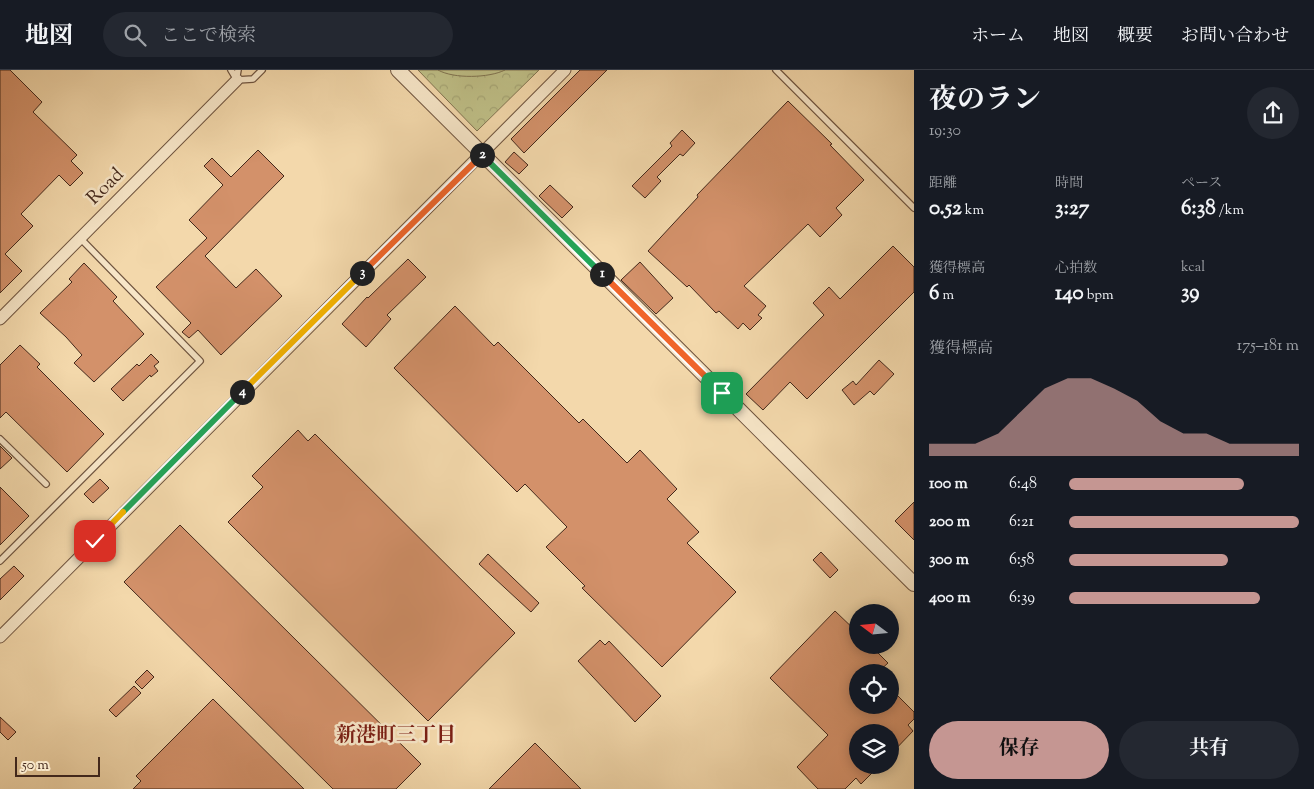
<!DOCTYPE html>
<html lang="ja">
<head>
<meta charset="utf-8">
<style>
	:root { --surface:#171b24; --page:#242831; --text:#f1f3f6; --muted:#9ea1a6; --line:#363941; --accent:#c59692 }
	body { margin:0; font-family:"Sorts Mill Goudy","Noto Serif JP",serif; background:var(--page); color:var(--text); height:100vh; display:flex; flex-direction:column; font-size:19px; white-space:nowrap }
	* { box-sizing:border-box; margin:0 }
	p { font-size:16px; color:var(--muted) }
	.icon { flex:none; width:28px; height:28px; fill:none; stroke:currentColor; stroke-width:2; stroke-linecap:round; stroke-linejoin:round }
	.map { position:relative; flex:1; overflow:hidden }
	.drawer { display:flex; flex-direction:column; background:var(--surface); width:400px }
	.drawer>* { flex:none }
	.needle { width:32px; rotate:286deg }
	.tools { position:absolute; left:849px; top:534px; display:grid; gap:10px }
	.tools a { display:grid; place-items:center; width:50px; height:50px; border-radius:50%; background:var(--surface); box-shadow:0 2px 12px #0003; font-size:25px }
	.scale { position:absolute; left:15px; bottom:12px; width:85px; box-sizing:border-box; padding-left:5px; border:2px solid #43281b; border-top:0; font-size:14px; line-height:18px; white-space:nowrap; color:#43281b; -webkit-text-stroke:4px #f7e6c8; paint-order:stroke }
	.pin { position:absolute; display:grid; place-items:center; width:42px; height:42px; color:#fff; margin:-21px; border-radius:10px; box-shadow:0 2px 8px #0006 }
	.km { position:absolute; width:25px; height:25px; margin:-12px; border-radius:50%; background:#222; color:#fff; font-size:14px; line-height:25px; text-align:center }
	.round { display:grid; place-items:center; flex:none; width:52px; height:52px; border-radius:26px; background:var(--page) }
	.head { display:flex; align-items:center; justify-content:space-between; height:85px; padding:0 15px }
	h1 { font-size:28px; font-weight:700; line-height:38px }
	.stats { display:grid; grid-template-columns:repeat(3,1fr); gap:8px; height:85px; padding:5px 15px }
	.stats div { display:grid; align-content:center }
	.stats b { font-size:21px; font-weight:700 }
	.stats small { font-size:14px; font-weight:400 }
	.stats p { font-size:14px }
	.chart { height:140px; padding:10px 15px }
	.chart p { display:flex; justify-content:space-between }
	.chart svg { width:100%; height:90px; margin-top:5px; fill:var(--accent); opacity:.7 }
	.action { display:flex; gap:10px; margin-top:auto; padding:10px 15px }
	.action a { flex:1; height:58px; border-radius:30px; background:var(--accent); color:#111; font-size:20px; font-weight:700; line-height:58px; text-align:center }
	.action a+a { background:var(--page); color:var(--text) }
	ul { padding:0 15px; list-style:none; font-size:16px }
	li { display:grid; grid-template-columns:80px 60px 1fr; align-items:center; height:38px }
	li i { height:12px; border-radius:6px; background:var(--accent) }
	header { display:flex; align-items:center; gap:30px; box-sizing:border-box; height:70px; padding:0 25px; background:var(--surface); border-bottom:1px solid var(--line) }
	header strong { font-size:24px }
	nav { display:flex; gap:28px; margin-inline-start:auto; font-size:18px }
	.search { width:350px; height:45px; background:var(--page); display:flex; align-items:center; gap:12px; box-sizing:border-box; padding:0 18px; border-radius:28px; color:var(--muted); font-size:19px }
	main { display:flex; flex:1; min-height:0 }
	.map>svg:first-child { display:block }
	.park { fill:url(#park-crowns); stroke:#807350 }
	.pitch { fill:#bebe86; stroke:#807350 }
	.building { fill:#d3916a; stroke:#43281b }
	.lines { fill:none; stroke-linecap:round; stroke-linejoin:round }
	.service-casing { stroke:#6f543f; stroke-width:8 }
	.minor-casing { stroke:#6f543f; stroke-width:13 }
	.tertiary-casing { stroke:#6f543f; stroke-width:16 }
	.service { stroke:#f7e6c8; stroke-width:5.5 }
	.minor { stroke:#f7e6c8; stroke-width:11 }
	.tertiary { stroke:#f7e6c8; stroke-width:14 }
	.split-1-casing { stroke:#fff; stroke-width:10 }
	.split-2-casing { stroke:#fff; stroke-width:10 }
	.split-3-casing { stroke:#fff; stroke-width:10 }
	.split-4-casing { stroke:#fff; stroke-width:10 }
	.split-5-casing { stroke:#fff; stroke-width:10 }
	.split-6-casing { stroke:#fff; stroke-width:10 }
	.split-1 { stroke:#f0652b; stroke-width:6 }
	.split-2 { stroke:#22a559; stroke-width:6 }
	.split-3 { stroke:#f0652b; stroke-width:6 }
	.split-4 { stroke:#f5b400; stroke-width:6 }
	.split-5 { stroke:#22a559; stroke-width:6 }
	.split-6 { stroke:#f5b400; stroke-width:6 }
	.labels { text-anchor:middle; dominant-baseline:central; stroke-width:5; stroke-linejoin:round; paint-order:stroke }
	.street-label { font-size:19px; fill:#43281b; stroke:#f7e6c8 }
	.neighbourhood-label { font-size:20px; font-weight:bold; fill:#7a1f14; stroke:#f7e6c8 }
</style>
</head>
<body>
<header>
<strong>地図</strong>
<div class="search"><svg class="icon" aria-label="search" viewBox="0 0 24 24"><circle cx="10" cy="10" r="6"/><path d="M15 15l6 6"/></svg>ここで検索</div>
<nav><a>ホーム</a><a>地図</a><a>概要</a><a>お問い合わせ</a></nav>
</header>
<main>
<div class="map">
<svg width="914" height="719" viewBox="0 0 914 719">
	<defs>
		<pattern id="park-crowns" width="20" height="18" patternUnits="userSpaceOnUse" patternTransform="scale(1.25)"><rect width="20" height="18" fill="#bebe86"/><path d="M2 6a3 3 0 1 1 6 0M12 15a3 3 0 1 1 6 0" fill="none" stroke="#a4a373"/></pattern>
	</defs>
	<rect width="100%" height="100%" fill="#f3d8ab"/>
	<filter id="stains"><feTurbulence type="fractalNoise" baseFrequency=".004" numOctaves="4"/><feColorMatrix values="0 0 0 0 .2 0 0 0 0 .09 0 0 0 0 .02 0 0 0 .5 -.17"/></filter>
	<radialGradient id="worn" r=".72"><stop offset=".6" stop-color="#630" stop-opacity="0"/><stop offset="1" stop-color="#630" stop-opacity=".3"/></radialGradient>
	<path class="park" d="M418 0H539L477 61Z"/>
	<path class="pitch" d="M438 0H505C489 8 454 9 438 0Z"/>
	<path class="building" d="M0 0H10L42 32 33 42 77 85 71 91 83 103 70 116 59 105 21 144 33 156 5 184 22 201 0 223Z
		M580 0H607L524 83 511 69Z
		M788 31 832 74 830 75 864 110 836 138 842 145 820 167 808 154 744 216 766 236 758 245 762 248 750 260 743 253 738 259 719 241 716 243 689 215 687 217 648 181 698 127 697 125Z
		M682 60 695 73 683 86 680 84 657 107 661 111 645 128 632 116 672 76 670 73Z
		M258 80 284 106 205 186 236 218 256 199 282 226 221 285 198 260 189 268 182 262 191 253 156 217 207 168 189 150 223 115 204 96 212 88 231 107Z
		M514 82 528 95 519 104 505 92Z
		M550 115 573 137 562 148 539 126Z
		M893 176 914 197V222L807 329 790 312 763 340 746 324 824 245 813 233 829 217 840 229Z
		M408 189 426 207 387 245 391 249 366 277 342 254 367 227 368 228Z
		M640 192 673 228 656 244 621 210Z
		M84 193 117 227 113 231 144 264 94 312 74 293 82 285 66 267 40 243 72 212 69 209Z
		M455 236 494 276 498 272 579 353 583 349 627 393 640 380 677 419 667 429 699 462 687 473 736 522 662 597 582 518 585 516 546 477 567 457 525 414 517 422 394 298Z
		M20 275 40 294 37 297 104 364 67 402 6 342 0 348V295Z
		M151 284 159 292 154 296 158 301 151 307 150 305 123 331 111 319 137 294 139 296Z
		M879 290 894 304 874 325 870 321 854 335 842 320 853 311 856 315Z
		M298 360 308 371 315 364 515 563 428 651 228 452 263 417 252 406Z
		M0 376 12 388 0 399Z
		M100 409 109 418 93 433 84 424Z
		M0 417 29 446 0 475Z
		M914 432V470L895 451Z
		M180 455 421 694 396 719H333L124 512Z
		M821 482 838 500 830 508 813 490Z
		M488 484 539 533 531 542 479 494Z
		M14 496 24 506 0 530V509Z
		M835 541 858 563V575H870L888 593 878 602H858V635H890V618L914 642V649L908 655 913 661 890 685V662H858V695H880L861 714 856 708 845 719H818L797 697 828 665 770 608Z
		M600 570 605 575 609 571 661 626 635 652 578 591Z
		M147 600 154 607 142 619 135 612Z
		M134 616 141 623 116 647 109 640Z
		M213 629 304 719H133L141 711 136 706Z
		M0 647 16 662 8 670 0 662Z
		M535 673 581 719H489Z"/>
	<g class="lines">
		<defs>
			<path id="service" d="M231 0 237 10 253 9 262 0
				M776 0 914 138
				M236 11 238 0
				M0 369 46 414
				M0 491 200 291 82 170"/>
			<path id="minor" d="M0 249 237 10
				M0 567 565 0"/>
			<path id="tertiary" d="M398 0 914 514"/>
		</defs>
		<use href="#service" class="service-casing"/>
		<use href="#minor" class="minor-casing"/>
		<use href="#tertiary" class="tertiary-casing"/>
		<use href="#service" class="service"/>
		<use href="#minor" class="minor"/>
		<use href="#tertiary" class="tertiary"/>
	</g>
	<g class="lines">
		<defs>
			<path id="split-1" d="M602 204 722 323"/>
			<path id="split-2" d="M482 85 602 204"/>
			<path id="split-3" d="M362 203 482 85"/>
			<path id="split-4" d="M242 322 362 203"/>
			<path id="split-5" d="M123 442 242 322"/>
			<path id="split-6" d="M95 471 123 442"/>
		</defs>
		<use href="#split-1" class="split-1-casing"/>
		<use href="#split-2" class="split-2-casing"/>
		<use href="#split-3" class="split-3-casing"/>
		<use href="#split-4" class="split-4-casing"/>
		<use href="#split-5" class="split-5-casing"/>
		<use href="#split-6" class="split-6-casing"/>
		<use href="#split-1" class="split-1"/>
		<use href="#split-2" class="split-2"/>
		<use href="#split-3" class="split-3"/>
		<use href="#split-4" class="split-4"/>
		<use href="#split-5" class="split-5"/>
		<use href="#split-6" class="split-6"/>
	</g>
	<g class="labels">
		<g class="street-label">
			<text transform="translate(106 117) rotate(-45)">Road</text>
		</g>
		<g class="neighbourhood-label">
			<text x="396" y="666">新港町三丁目</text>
		</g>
	</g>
	<rect width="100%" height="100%" filter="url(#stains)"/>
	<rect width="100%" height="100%" fill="url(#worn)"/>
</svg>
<div class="tools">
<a><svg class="needle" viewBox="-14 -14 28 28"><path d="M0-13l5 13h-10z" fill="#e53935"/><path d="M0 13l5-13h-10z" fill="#9ea1a6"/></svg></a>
<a><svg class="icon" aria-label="locate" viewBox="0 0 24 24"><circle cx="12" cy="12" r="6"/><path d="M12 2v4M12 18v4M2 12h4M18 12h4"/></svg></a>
<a><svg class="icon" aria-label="layers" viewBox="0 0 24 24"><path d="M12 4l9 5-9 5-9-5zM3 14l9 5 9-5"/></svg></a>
</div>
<div class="scale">50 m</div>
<div class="pin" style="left:722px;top:323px;background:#1e9e55"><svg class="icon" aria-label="arrive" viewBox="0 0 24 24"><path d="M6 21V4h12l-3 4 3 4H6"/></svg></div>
<div class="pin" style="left:95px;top:471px;background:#d93025"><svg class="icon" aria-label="check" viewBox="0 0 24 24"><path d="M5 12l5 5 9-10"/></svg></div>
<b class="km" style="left:602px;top:204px">1</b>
<b class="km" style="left:482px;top:85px">2</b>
<b class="km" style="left:362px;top:203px">3</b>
<b class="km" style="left:242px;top:322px">4</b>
</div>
<section class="drawer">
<div class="head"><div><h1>夜のラン</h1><p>19:30</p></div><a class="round"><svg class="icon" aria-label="share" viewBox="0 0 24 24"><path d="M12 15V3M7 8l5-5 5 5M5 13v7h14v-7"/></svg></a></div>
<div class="stats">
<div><p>距離</p><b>0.52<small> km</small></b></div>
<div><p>時間</p><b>3:27</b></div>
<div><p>ペース</p><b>6:38<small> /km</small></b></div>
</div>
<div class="stats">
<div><p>獲得標高</p><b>6<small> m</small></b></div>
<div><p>心拍数</p><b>140<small> bpm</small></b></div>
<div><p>kcal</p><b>39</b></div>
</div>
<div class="chart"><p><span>獲得標高</span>175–181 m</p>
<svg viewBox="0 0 160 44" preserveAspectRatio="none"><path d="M0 44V38L10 38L20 38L30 33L40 22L50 11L60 6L70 6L80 11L90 17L100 27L110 33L120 33L130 38L140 38L150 38L160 38V44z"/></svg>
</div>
<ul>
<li><b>100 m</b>6:48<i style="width:76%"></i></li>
<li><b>200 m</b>6:21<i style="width:100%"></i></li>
<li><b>300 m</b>6:58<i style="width:69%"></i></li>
<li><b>400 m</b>6:39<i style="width:83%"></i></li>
</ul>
<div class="action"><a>保存</a><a>共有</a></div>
</section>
</main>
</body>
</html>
